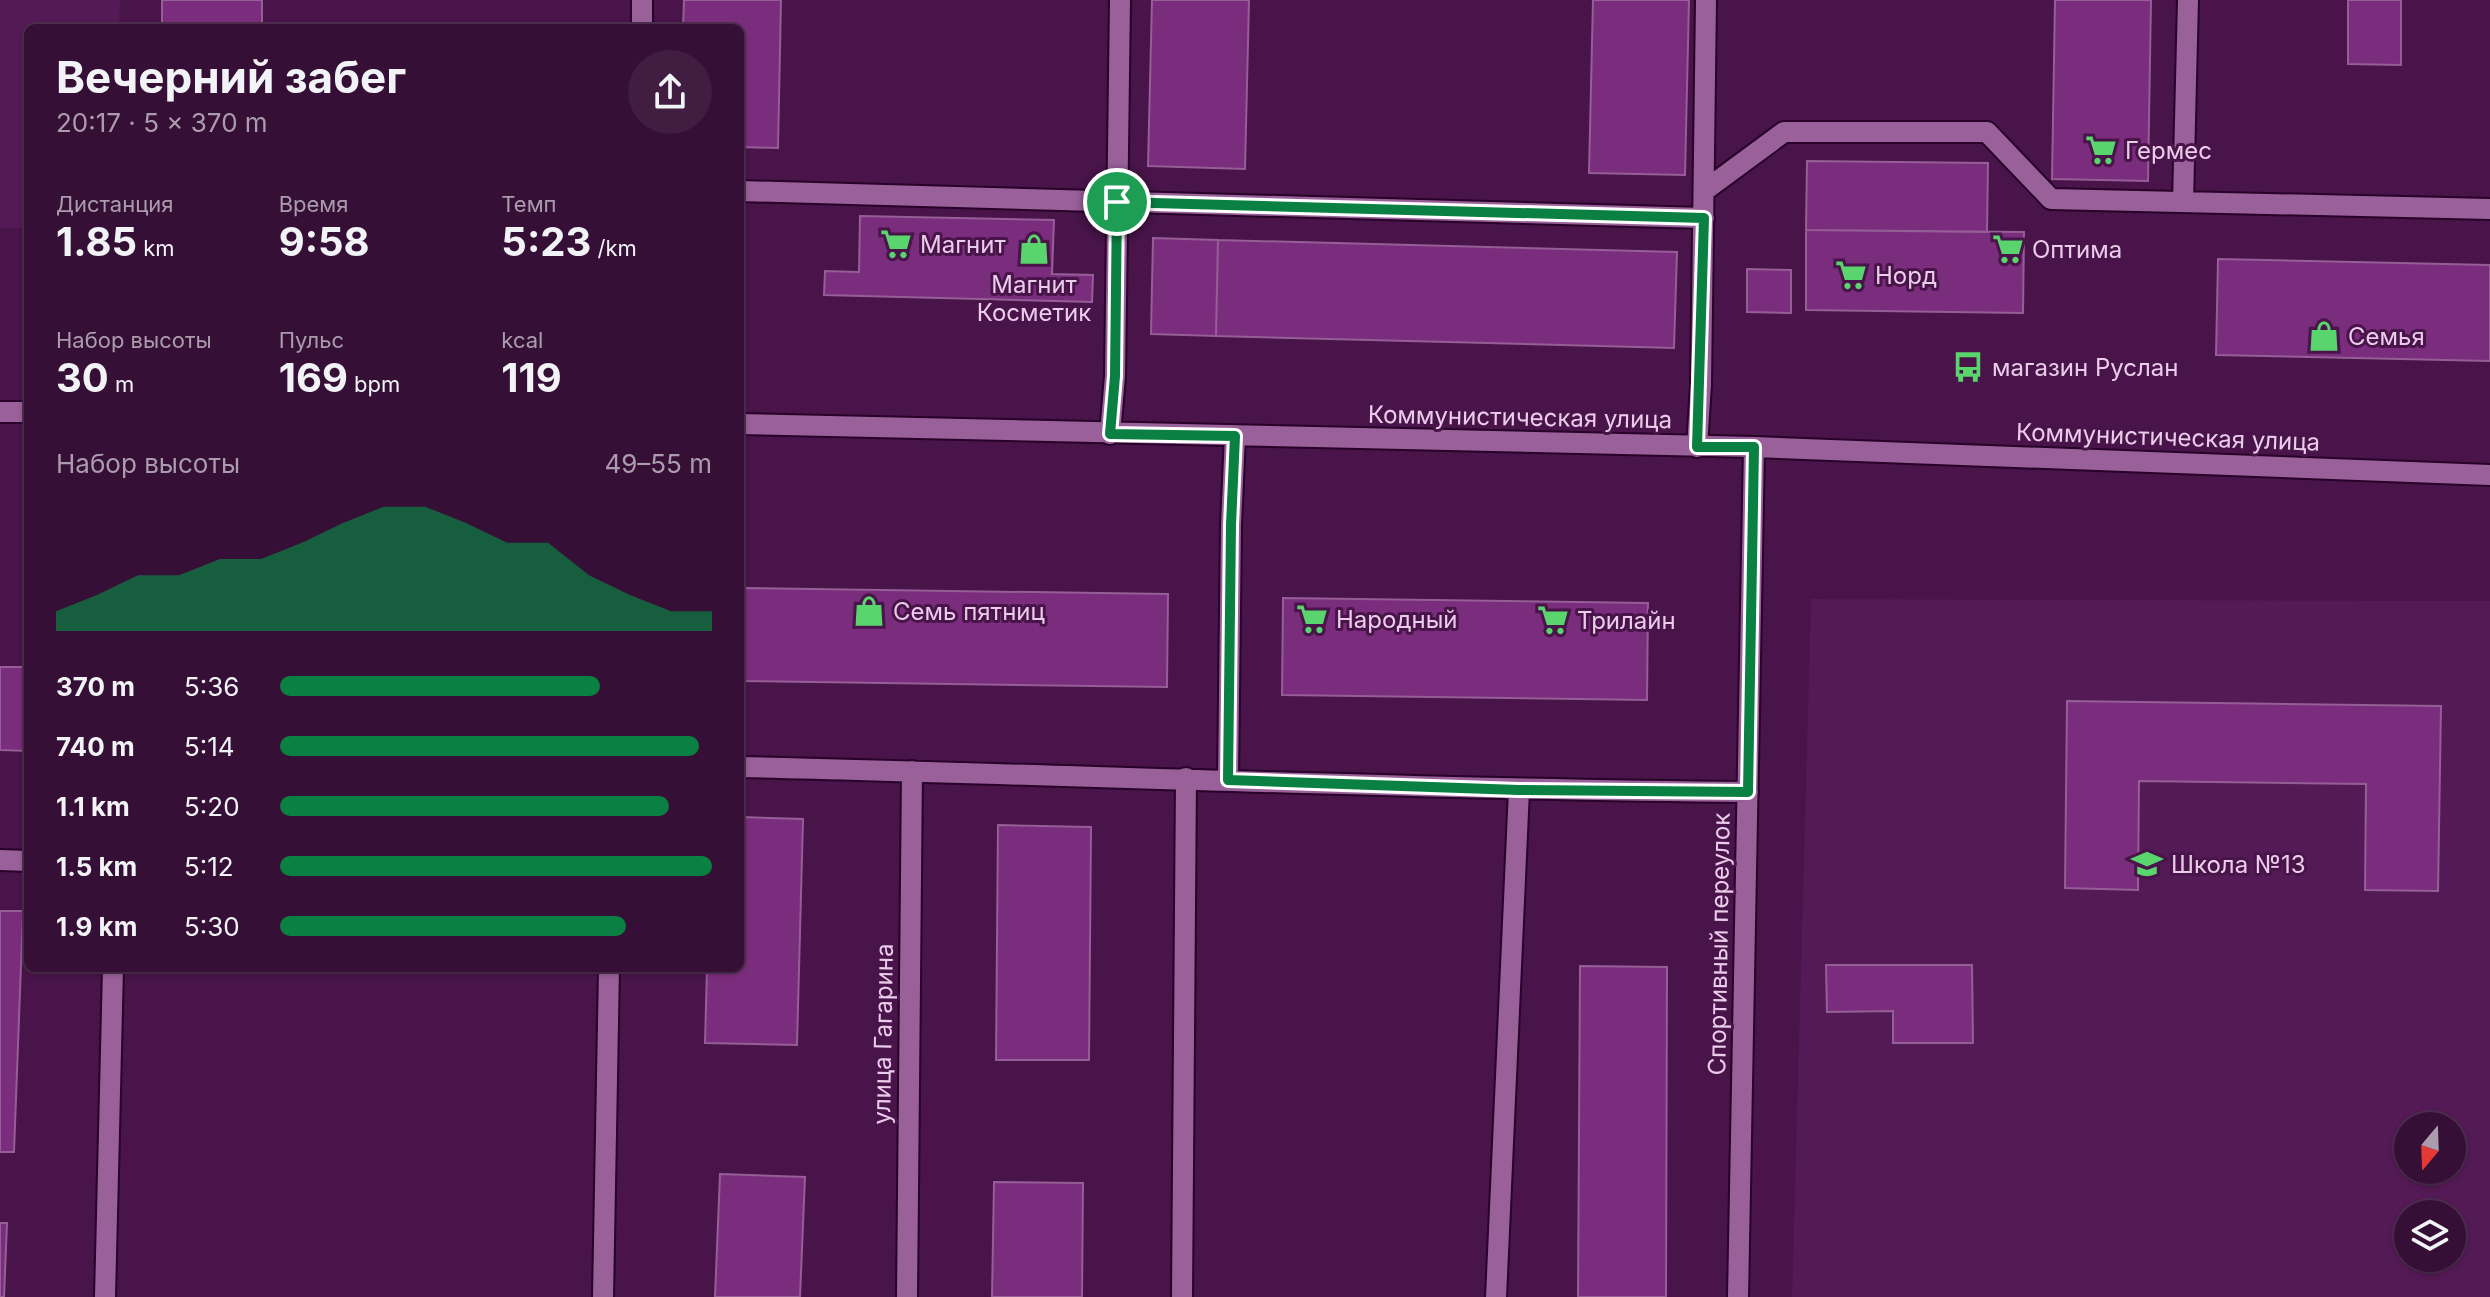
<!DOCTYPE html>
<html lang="ru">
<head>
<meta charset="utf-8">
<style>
	:root { --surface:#360f37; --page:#411d42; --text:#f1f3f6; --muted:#aa9cad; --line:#502f52; --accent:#0b8043 }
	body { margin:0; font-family:Inter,sans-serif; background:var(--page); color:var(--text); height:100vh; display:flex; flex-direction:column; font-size:30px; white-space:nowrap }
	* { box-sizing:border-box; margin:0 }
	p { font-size:26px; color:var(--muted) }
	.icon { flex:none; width:44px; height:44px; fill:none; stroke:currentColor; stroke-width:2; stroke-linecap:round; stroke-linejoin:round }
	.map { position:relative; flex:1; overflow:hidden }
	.drawer { position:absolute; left:24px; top:24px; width:720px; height:948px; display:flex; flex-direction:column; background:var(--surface); border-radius:12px; box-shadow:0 2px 6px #0004,0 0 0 2px var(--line) }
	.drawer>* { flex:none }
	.needle { width:52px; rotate:199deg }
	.tools { position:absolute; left:2394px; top:1112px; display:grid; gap:16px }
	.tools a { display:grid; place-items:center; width:72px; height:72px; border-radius:50%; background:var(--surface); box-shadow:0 2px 6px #0004,0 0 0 2px var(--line); font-size:40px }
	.pin { position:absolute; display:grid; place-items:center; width:68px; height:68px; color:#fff; margin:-34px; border:4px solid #fff; border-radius:50%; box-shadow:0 2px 8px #0007 }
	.round { display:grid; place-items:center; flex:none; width:84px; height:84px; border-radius:42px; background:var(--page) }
	.overview { display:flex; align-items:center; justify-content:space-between; height:136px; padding:0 32px }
	h1 { font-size:44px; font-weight:700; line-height:60px }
	.figures { display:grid; grid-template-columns:repeat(3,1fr); gap:12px; height:136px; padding:8px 32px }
	.figures div { display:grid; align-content:center }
	.figures b { font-size:40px; font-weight:700 }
	.figures small { font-size:22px; font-weight:400 }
	.figures p { font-size:22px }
	.chart { height:224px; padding:16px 32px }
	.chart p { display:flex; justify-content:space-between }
	.chart svg { width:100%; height:144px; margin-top:8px; fill:var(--accent); opacity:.7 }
	ul { padding:0 32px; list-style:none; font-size:26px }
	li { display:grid; grid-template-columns:128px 96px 1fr; align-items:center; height:60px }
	li i { height:20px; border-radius:10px; background:var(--accent) }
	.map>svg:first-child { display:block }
	.built { fill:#531a55; fill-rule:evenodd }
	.building { fill:#7b2d7d; stroke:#965e96; stroke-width:2 }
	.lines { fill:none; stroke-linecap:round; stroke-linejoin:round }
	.minor-casing { stroke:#280229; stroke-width:24 }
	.minor { stroke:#996099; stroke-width:20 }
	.route-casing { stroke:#fff; stroke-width:16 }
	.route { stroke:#0b8043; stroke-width:10 }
	.labels { text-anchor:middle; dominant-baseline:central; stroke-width:6; stroke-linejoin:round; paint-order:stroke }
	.poi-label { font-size:24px; fill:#ebccea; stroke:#481449; text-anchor:start }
	.street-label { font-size:24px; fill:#ebccea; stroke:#481449 }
</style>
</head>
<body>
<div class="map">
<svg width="2490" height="1297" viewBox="0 0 2490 1297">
	<rect width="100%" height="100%" fill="#481449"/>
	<path class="built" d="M0 0H120L119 28H28V228H0Z
		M1811 599 2490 601V1297H1792ZM2408 1126H2452V1170H2408ZM2408 1214H2452V1258H2408Z"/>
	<path class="building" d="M162 0H262V28H162Z
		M684 0H781L778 148 740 147V28H683Z
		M1152 0H1249L1245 169 1148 166Z
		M1593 0H1689L1685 175 1589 173Z
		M2055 0H2151L2148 181 2052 179Z
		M2348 0H2401V65L2348 64Z
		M1807 161 1988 163 1987 232 1806 230Z
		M860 216 1054 220 1052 274 1093 275 1092 302 824 295 825 271 859 272Z
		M1806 230 2024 232 2023 313 1806 310Z
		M1153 238 1218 240 1216 336 1151 334Z
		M1218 240 1677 252 1674 348 1216 336Z
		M2218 259 2490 265V361L2216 355Z
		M1747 269 1791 270V313L1747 312Z
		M740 588 1168 594 1167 687 740 681Z
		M1283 598 1648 603 1647 700 1282 695Z
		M0 667H28V751L0 750Z
		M2067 701 2441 706 2438 891 2365 890 2366 784 2139 781 2138 890 2065 888Z
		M740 817 803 819 797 1045 705 1043 707 968H740Z
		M998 825 1091 827 1089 1060H996Z
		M0 911H23L14 1152H0Z
		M1826 965H1972L1973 1043H1893V1011L1827 1012Z
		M1580 966 1667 967 1666 1297H1578Z
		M720 1174 805 1177 800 1297H715Z
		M994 1182 1083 1183 1082 1297H992Z
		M0 1223H7L4 1297H0Z"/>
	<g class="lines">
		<defs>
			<path id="minor" d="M642 28V0
				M740 191 1704 218
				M1704 191 1784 132H1987L2051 199 2490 209
				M2183 202 2188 0
				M0 412H28
				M740 424 1754 447 2490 475
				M1110 434 1115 376 1120 0
				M1697 447 1701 384 1706 0
				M740 767C1076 775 1412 789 1748 792
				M1228 780 1231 525 1235 436
				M0 860 28 861
				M105 1297 113 968
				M603 1297 609 968
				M907 1297 912 771
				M1182 1297 1186 778
				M1496 1297 1519 790
				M1738 1297 1754 447"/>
		</defs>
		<use href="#minor" class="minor-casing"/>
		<use href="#minor" class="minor"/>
	</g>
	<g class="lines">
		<defs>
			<path id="route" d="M1117 202 1704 218 1697 447H1754L1748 792 1519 790 1228 780 1231 525 1235 436 1110 434 1115 376Z"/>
		</defs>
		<use href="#route" class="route-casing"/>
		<use href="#route" class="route"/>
	</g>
	<defs>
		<symbol id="supermarket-bare" viewBox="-9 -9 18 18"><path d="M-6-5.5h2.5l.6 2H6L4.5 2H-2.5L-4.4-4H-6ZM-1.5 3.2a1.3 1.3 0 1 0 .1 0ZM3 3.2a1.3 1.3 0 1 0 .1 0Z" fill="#5ad56e" stroke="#481449" stroke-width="2.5" paint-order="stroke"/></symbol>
		<symbol id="shop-bare" viewBox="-9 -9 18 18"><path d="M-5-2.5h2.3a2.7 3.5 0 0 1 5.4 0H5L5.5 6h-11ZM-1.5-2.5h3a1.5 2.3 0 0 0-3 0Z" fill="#5ad56e" stroke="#481449" stroke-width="2.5" paint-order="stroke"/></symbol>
		<symbol id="bus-bare" viewBox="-9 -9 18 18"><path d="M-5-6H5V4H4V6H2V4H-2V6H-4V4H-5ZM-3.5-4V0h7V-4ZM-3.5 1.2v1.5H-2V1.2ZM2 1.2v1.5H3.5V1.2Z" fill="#5ad56e" stroke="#481449" stroke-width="2.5" paint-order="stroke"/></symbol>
		<symbol id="school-bare" viewBox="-9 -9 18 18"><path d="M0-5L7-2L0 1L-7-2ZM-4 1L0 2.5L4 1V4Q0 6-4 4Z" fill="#5ad56e" stroke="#481449" stroke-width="2.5" paint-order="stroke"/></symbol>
	</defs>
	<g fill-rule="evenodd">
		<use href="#supermarket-bare" x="2079" y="128" width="44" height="44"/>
		<use href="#supermarket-bare" x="874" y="222" width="44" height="44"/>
		<use href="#shop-bare" x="1012" y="227" width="44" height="44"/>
		<use href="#supermarket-bare" x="1986" y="227" width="44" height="44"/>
		<use href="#supermarket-bare" x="1829" y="253" width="44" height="44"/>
		<use href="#shop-bare" x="2302" y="314" width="44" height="44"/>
		<use href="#bus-bare" x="1946" y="345" width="44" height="44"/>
		<use href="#shop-bare" x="847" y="589" width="44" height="44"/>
		<use href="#supermarket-bare" x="1290" y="597" width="44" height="44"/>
		<use href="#supermarket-bare" x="1531" y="598" width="44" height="44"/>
		<use href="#school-bare" x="2125" y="842" width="44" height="44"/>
	</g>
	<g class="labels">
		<g class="poi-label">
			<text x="2125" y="150">Гермес</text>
			<text x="920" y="244">Магнит</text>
			<text x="2032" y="249">Оптима</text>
			<text x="1875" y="275">Норд</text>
			<text x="1034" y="284" text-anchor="middle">Магнит<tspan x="1034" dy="28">Косметик</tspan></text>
			<text x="2348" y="336">Семья</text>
			<text x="1992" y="367">магазин Руслан</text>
			<text x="893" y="611">Семь пятниц</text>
			<text x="1336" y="619">Народный</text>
			<text x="1577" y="620">Трилайн</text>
			<text x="2171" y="864">Школа №13</text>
		</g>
		<g class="street-label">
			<text transform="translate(1520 417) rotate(1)">Коммунистическая улица</text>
			<text transform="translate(2168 437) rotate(2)">Коммунистическая улица</text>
			<text transform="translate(1719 944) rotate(-89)">Спортивный переулок</text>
			<text transform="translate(883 1034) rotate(-89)">улица Гагарина</text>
		</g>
	</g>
</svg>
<div class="tools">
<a><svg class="needle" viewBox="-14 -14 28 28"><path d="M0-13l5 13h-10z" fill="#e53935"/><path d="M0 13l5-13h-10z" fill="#aa9cad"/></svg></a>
<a><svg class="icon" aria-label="layers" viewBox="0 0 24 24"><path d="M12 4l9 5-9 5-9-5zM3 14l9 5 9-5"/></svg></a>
</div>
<div class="pin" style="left:1117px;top:202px;background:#1e9e55"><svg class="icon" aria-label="arrive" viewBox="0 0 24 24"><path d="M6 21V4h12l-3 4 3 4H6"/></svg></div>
<section class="drawer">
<div class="overview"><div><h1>Вечерний забег</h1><p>20:17 · 5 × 370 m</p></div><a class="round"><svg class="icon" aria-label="share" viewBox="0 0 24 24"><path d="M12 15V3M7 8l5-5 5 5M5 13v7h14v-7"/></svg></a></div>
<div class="figures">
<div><p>Дистанция</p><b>1.85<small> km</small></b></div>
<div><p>Время</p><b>9:58</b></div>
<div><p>Темп</p><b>5:23<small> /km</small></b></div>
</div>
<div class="figures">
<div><p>Набор высоты</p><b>30<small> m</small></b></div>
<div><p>Пульс</p><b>169<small> bpm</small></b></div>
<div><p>kcal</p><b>119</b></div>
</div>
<div class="chart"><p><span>Набор высоты</span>49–55 m</p>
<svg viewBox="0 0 160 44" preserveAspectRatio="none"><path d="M0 44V38L10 33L20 27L30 27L40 22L50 22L60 17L70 11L80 6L90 6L100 11L110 17L120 17L130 27L140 33L150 38L160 38V44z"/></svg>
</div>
<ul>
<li><b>370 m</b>5:36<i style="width:74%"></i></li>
<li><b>740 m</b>5:14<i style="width:97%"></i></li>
<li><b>1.1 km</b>5:20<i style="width:90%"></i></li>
<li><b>1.5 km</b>5:12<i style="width:100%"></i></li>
<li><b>1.9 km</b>5:30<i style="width:80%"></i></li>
</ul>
</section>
</div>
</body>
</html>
